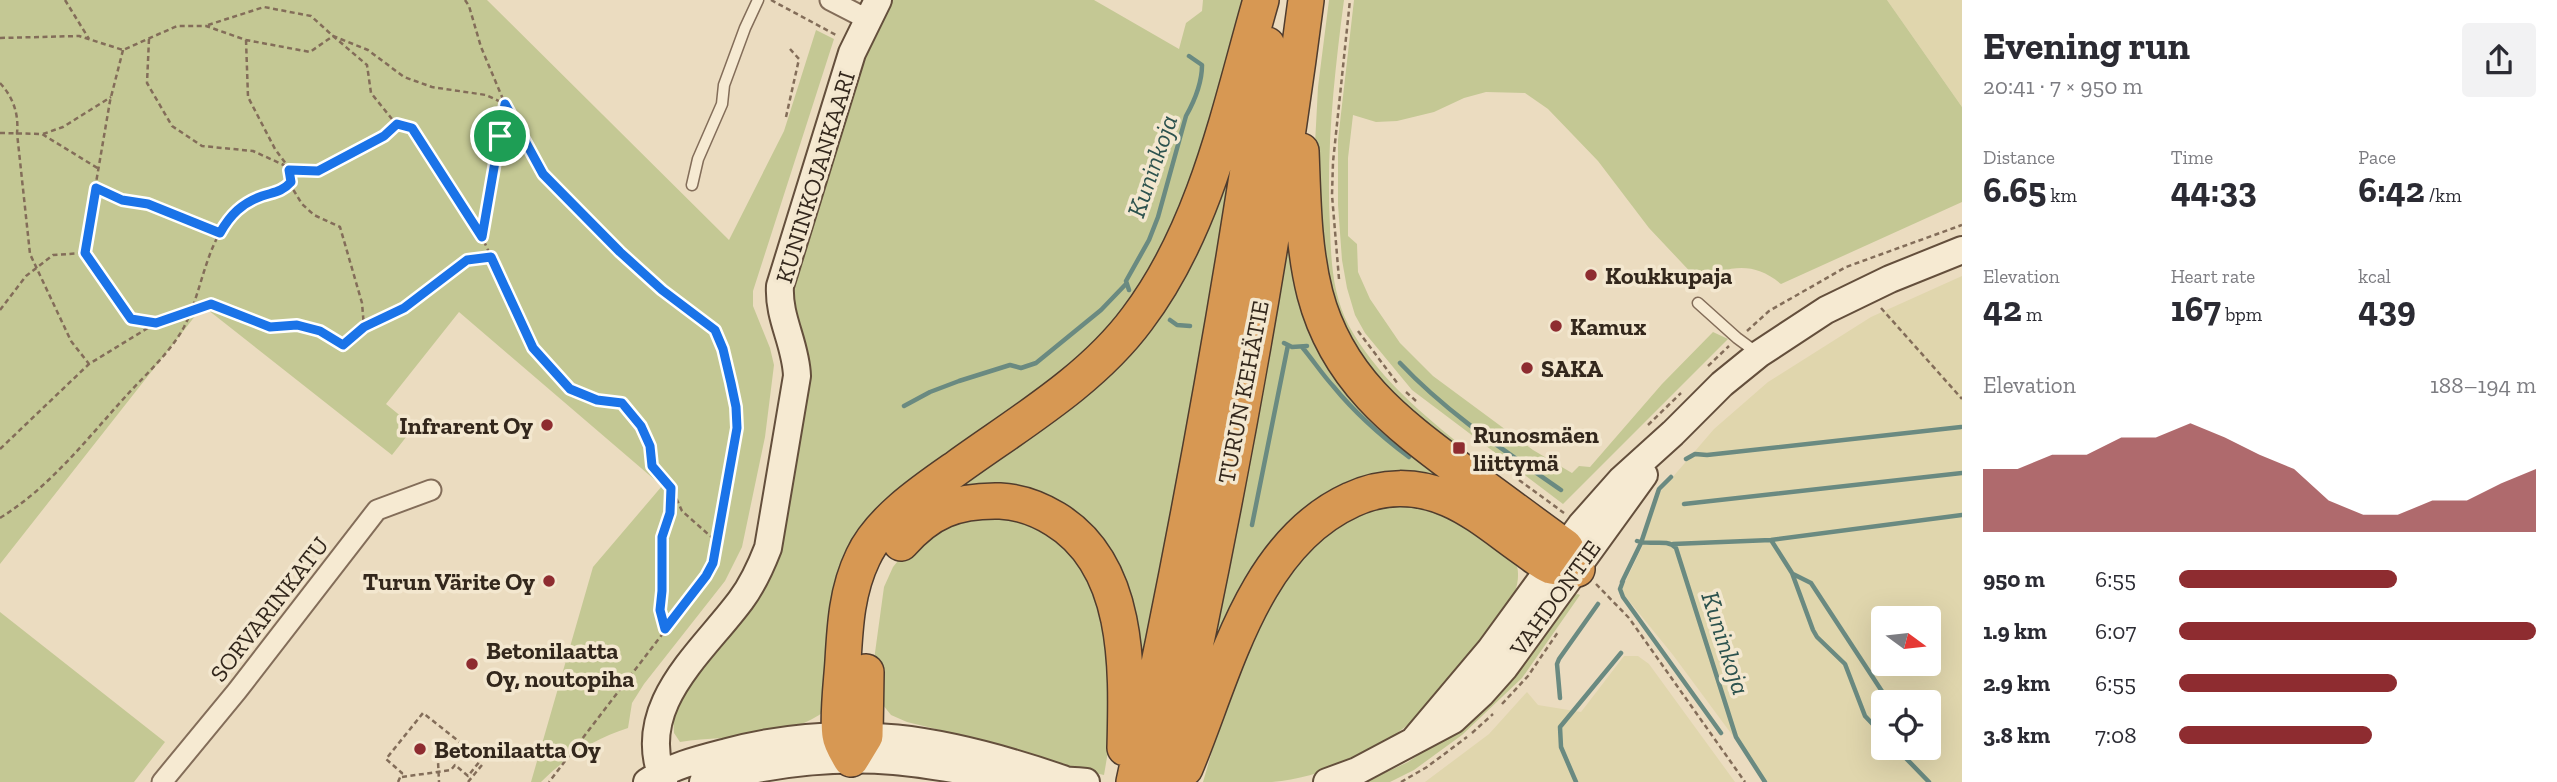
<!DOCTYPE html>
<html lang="en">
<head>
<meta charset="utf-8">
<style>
	:root { --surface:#fff; --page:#f2f2f3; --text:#2b2b33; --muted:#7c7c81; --accent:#8e2c30 }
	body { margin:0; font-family:"Zilla Slab",serif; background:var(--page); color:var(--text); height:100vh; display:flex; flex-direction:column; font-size:26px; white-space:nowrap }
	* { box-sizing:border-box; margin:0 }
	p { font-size:23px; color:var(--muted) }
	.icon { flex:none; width:38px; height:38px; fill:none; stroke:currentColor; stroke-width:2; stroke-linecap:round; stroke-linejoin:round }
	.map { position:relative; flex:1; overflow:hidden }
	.panel { display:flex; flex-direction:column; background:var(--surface); width:595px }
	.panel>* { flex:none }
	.needle { width:46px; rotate:105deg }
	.controls { position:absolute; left:1871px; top:606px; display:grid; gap:14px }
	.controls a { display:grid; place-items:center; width:70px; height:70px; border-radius:7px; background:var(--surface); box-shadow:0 7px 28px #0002; font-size:35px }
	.pin { position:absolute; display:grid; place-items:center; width:60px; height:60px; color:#fff; margin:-30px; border:4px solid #fff; border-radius:50%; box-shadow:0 2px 7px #0007 }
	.round { display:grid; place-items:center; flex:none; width:74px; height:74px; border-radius:7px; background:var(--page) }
	.summary { display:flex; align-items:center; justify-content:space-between; height:119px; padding:0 21px }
	h1 { font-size:38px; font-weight:700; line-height:52px }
	.stats { display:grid; grid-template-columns:repeat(3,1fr); gap:10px; height:119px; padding:7px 21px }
	.stats div { display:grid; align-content:center }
	.stats b { font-size:35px; font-weight:700 }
	.stats small { font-size:19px; font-weight:400 }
	.stats p { font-size:19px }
	.chart { height:196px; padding:14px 21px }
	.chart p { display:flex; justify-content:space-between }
	.chart svg { width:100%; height:126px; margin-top:7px; fill:var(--accent); opacity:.7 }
	ul { padding:0 21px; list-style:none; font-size:23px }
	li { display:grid; grid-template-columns:112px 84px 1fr; align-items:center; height:52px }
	li i { height:18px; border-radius:9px; background:var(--accent) }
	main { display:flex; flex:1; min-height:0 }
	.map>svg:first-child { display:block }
	.farmland { fill:#e0d6ad; fill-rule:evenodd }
	.green { fill:#c4c894 }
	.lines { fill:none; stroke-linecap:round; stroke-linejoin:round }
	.stream { stroke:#6a8a81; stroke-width:4.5 }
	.lane-casing { stroke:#836d59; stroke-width:13 }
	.street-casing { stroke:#836d59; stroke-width:23 }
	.secondary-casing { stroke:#644f3c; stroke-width:30 }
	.highway-casing { stroke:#503c2d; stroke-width:38 }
	.path { stroke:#836d59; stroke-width:2.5; stroke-dasharray:5 3.5; stroke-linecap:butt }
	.lane { stroke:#f6ead2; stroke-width:10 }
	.street { stroke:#f6ead2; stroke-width:19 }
	.secondary { stroke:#f6ead2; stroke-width:26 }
	.highway { stroke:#d79853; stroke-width:35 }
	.route-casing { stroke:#fff; stroke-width:14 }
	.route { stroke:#1a73e8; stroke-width:9 }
	.poi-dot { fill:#8e2c30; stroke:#f3e7cf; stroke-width:2.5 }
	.labels { text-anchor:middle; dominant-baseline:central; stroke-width:7; stroke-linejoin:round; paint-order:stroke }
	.street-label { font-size:24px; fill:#33271c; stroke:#f3e7cf }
	.poi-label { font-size:24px; font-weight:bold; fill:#33271c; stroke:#f3e7cf; text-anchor:start }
	.water-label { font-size:26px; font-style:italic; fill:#2c524e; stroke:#f3e7cf }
</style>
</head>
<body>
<main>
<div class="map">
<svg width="1962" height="782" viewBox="0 0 1962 782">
	<rect width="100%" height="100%" fill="#ebdcc0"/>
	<path class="farmland" d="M1887 0H1962V107L1934 67Z
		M1962 276V782H1767L1673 655 1621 591 1642 547 1659 493 1714 429 1768 382 1871 317ZM1883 618H1928V663H1883ZM1883 702H1928V747H1883Z
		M1624 656H1638L1649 664 1735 782H1425L1489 734 1527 692 1538 705 1581 712Z"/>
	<path class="green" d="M0 0H487L729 240 784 131 816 30 834 39 753 291V306L770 348 774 365 765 437 742 547 725 581 644 684 632 703 628 728C594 739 566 757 541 782H531L593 567 662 486 459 312 386 404 414 427 392 455 203 306 0 564Z
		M893 0H1094L1179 49 1186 23 1202 11 1203 0H1248L1201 168 1158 270 1113 329 1040 391 888 504 826 710C785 742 729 734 680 742L674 733 673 716 688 687 725 639 739 625 754 603 778 554 789 299 863 52Z
		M1329 0H1344C1334 76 1326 151 1330 228 1331 262 1333 296 1349 326 1375 373 1416 409 1457 442L1456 446 1408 419 1335 320 1313 182 1318 87Z
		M1354 0H1887L1962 107V202L1781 284C1753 261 1730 266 1698 280L1649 228 1598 161 1548 109 1525 93 1486 92 1464 98 1434 112 1397 121 1376 122 1353 115 1348 158V236L1357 244 1358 272 1370 299 1400 343 1433 376 1533 450 1572 473 1579 466 1590 467 1662 384 1713 332 1728 339 1563 504 1412 390 1365 333 1355 315 1347 288 1342 260 1338 205V140Z
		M1251 80 1141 681 1127 598 1023 494 884 551 860 606 886 537 1120 352Z
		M1292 200 1308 303 1483 498 1344 491 1203 688Z
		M1426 500 1515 559C1527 589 1501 618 1484 640 1469 659 1455 682 1437 699 1395 742 1333 777 1272 782 1249 782 1226 782 1203 782L1239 659 1255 618 1336 515Z
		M961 514 1047 523 1107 598 1113 722 1104 775 1010 754 981 740 907 722 891 715 883 705 874 660 884 587 893 567 906 551Z
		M1578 594 1580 595 1522 678 1462 735 1414 770 1390 782H1365L1408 762 1457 729 1566 597Z
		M0 612 165 742 134 782H0Z"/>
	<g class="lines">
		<path class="stream" d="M1129 290 1126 281 1149 240 1158 217 1186 116C1195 100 1202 83 1202 65L1189 56
			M1170 320 1177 325 1190 326
			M1284 343 1292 347 1307 346
			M1302 347C1313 360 1322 374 1333 386 1355 413 1381 436 1409 457
			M1400 363C1447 413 1505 451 1561 490
			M904 406 930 392 959 381 1010 365 1021 368 1036 363 1101 310 1125 285
			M1686 459 1695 454 1707 455 1961 427
			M1684 504 1962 473
			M1252 525 1288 345
			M1771 540 1792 573 1813 630 1817 637 1845 664 1865 716 1883 735
			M1637 541C1650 546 1667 538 1676 548L1736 737 1765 782
			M1673 544 1771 540 1962 515
			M1793 574 1811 583 1889 702
			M1623 581 1620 589 1623 597 1721 733
			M1622 582 1641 543 1659 489 1671 477
			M1560 698 1557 664 1559 659 1598 604
			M1895 747 1929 782
			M1576 782 1561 747 1560 727 1621 653"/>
		<defs>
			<path id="lane" d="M692 185 698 159 722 104 724 85 745 28 758 0
				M1698 303 1737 338 1756 352"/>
			<path id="street" d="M830 0 867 19
				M162 782 237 691 377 510 431 490"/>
			<path id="secondary" d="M1415 739 1490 650 1581 525 1621 480 1673 433 1722 384 1759 354 1826 310 1890 279 1962 250
				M647 782C671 766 700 759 727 752 848 720 947 739 1063 779
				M664 782C632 707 701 654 741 600 753 584 761 566 768 548L797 376C796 344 778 318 780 286L852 53 878 0
				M703 782C765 764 829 756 894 761 932 764 968 772 1006 778 1032 781 1059 779 1086 782
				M1327 782 1357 771 1453 720 1481 694 1505 667 1644 475"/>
			<path id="highway" d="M1301 151C1303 199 1303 247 1315 294 1337 378 1395 422 1461 471 1496 496 1530 522 1565 547L1577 569
				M901 543C929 511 956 500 1000 501 1021 502 1037 508 1055 519 1131 565 1127 670 1125 748
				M851 759C847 752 841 743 840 735 837 718 842 679 843 661 845 625 847 590 863 557 880 520 925 490 958 467 1019 423 1091 381 1137 319 1206 228 1230 108 1261 0
				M851 759 865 736 866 672
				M1185 768C1224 675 1252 545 1351 500 1382 485 1417 485 1449 499 1477 511 1503 534 1528 551 1535 556 1543 563 1551 566 1558 568 1569 568 1577 569
				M1134 782C1187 538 1231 292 1267 45
				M1166 782C1223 524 1272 262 1306 0"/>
		</defs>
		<use href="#lane" class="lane-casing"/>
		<use href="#street" class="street-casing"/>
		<use href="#secondary" class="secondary-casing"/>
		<use href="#highway" class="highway-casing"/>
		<path class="path" d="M65 0 89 39
			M465 0 469 6 481 47 505 104 543 175 620 252 662 290 714 330 723 349 736 407 737 428 713 563 707 576 549 782
			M771 0 836 35
			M208 25 264 7 311 16 333 36 368 50 404 77 432 87 486 95 505 104 482 237
			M0 38 79 36 123 50 177 26H206L246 40 310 52 333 36 367 65 371 93 396 124 412 128 482 237 533 348 570 389 597 400 622 403 641 426 650 446 652 466 671 488 670 513 662 537V591L660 610 665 629
			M149 39 147 83 172 126 202 146 253 151 286 166
			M246 40 248 97 275 149 289 168 294 191 302 204 314 215 340 227 362 303 364 327
			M123 50 110 101 84 253 131 319 156 323 211 304 270 327 297 325 320 331 343 345 364 327 404 308 467 260 491 257
			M0 83C13 97 19 114 17 133L30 254 71 341 89 364
			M786 117 799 59 790 49
			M0 133 42 134 99 169
			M43 134 63 127 111 97
			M289 170 318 171 384 136 396 124
			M96 188 122 200 148 204 220 233
			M1339 279 1332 195 1333 162 1350 0
			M1881 308 1962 399
			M0 310 26 276 53 255 84 253
			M1358 331 1398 384
			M1747 331 1769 311 1846 267 1962 225
			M1708 366 1729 346
			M1406 392 1416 401
			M1648 425 1681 393
			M0 449 89 364 156 323
			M1519 480 1564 513
			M673 491 682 511 717 542
			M0 518C50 487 86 440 126 396 145 375 170 353 184 327 202 292 204 251 229 219 246 196 274 201 291 182
			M1596 584 1629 618 1745 782
			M1502 704 1528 676 1558 632
			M1472 733 1493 714
			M434 756 438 761 439 782
			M402 777 451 770 455 765 468 776 484 756
			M398 782 402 773 386 759 423 713 466 747
			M468 782 482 765 479 763
			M1401 782 1427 767 1467 737"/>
		<use href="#lane" class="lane"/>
		<use href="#street" class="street"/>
		<use href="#secondary" class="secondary"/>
		<use href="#highway" class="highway"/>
	</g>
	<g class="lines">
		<defs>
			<path id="route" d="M505 104 543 174 620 252 662 290 715 330 723 349 731 383 736 407 737 428 713 563 706 576 665 629 660 610 662 591V537L670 513 671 488 652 466 650 446 641 426 622 403 597 400 570 389 533 348 491 257 467 260 404 308 364 327 343 345 320 331 297 325 270 327 211 304 156 323 131 319 85 253 96 188 122 200 148 204 220 233C230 215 242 203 262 196 274 192 282 192 291 182L289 170 318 171 384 136 397 124 412 128 482 237Z"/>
		</defs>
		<use href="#route" class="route-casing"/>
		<use href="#route" class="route"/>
	</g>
	<g class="poi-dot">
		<circle cx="1591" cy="275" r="7"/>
		<circle cx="1556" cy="326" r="7"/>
		<circle cx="1527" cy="368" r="7"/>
		<circle cx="547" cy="425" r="7"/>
		<rect x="1452" y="441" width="14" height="14" rx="3.5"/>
		<circle cx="549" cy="581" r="7"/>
		<circle cx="472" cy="664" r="7"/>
		<circle cx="420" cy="749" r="7"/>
	</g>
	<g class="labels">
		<g class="street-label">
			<text transform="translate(815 177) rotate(-73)">KUNINKOJANKAARI</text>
			<text transform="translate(1243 392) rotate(-79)">TURUN KEHÄTIE</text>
			<text transform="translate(1555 598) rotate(-54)">VAHDONTIE</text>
			<text transform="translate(269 609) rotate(-52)">SORVARINKATU</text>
		</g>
		<g class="poi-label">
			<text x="1605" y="275">Koukkupaja</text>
			<text x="1570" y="326">Kamux</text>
			<text x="1541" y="368">SAKA</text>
			<text x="533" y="425" text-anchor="end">Infrarent Oy</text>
			<text x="1473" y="434">Runosmäen<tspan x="1473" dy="28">liittymä</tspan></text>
			<text x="535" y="581" text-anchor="end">Turun Värite Oy</text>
			<text x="486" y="650">Betonilaatta<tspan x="486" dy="28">Oy, noutopiha</tspan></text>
			<text x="434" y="749">Betonilaatta Oy</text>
		</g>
		<g class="water-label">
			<text transform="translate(1152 166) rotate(-71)">Kuninkoja</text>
			<text transform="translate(1726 643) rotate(72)">Kuninkoja</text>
		</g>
	</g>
</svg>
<div class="controls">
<a><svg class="needle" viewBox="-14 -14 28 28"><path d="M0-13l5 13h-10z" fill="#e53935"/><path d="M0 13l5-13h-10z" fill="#7c7c81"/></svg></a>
<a><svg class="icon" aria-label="locate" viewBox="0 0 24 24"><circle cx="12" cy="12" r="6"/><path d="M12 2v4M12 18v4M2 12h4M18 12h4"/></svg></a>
</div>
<div class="pin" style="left:500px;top:136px;background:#1e9e55"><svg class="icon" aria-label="arrive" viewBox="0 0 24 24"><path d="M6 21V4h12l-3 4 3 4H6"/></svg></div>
</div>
<section class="panel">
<div class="summary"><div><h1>Evening run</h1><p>20:41 · 7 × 950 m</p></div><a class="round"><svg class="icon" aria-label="share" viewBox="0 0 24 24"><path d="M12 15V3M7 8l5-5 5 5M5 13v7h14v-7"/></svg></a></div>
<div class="stats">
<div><p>Distance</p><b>6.65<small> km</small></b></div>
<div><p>Time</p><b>44:33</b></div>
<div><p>Pace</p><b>6:42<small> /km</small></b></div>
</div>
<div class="stats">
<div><p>Elevation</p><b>42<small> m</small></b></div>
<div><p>Heart rate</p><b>167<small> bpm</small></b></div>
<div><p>kcal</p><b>439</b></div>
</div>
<div class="chart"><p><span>Elevation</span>188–194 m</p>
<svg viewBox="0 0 160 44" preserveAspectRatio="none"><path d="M0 44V22L10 22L20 17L30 17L40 11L50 11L60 6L70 11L80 17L90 22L100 33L110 38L120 38L130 33L140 33L150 27L160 22V44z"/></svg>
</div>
<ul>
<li><b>950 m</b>6:55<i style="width:61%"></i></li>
<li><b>1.9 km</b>6:07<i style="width:100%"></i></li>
<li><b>2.9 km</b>6:55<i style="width:61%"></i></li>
<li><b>3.8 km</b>7:08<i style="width:54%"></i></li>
</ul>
</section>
</main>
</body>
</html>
